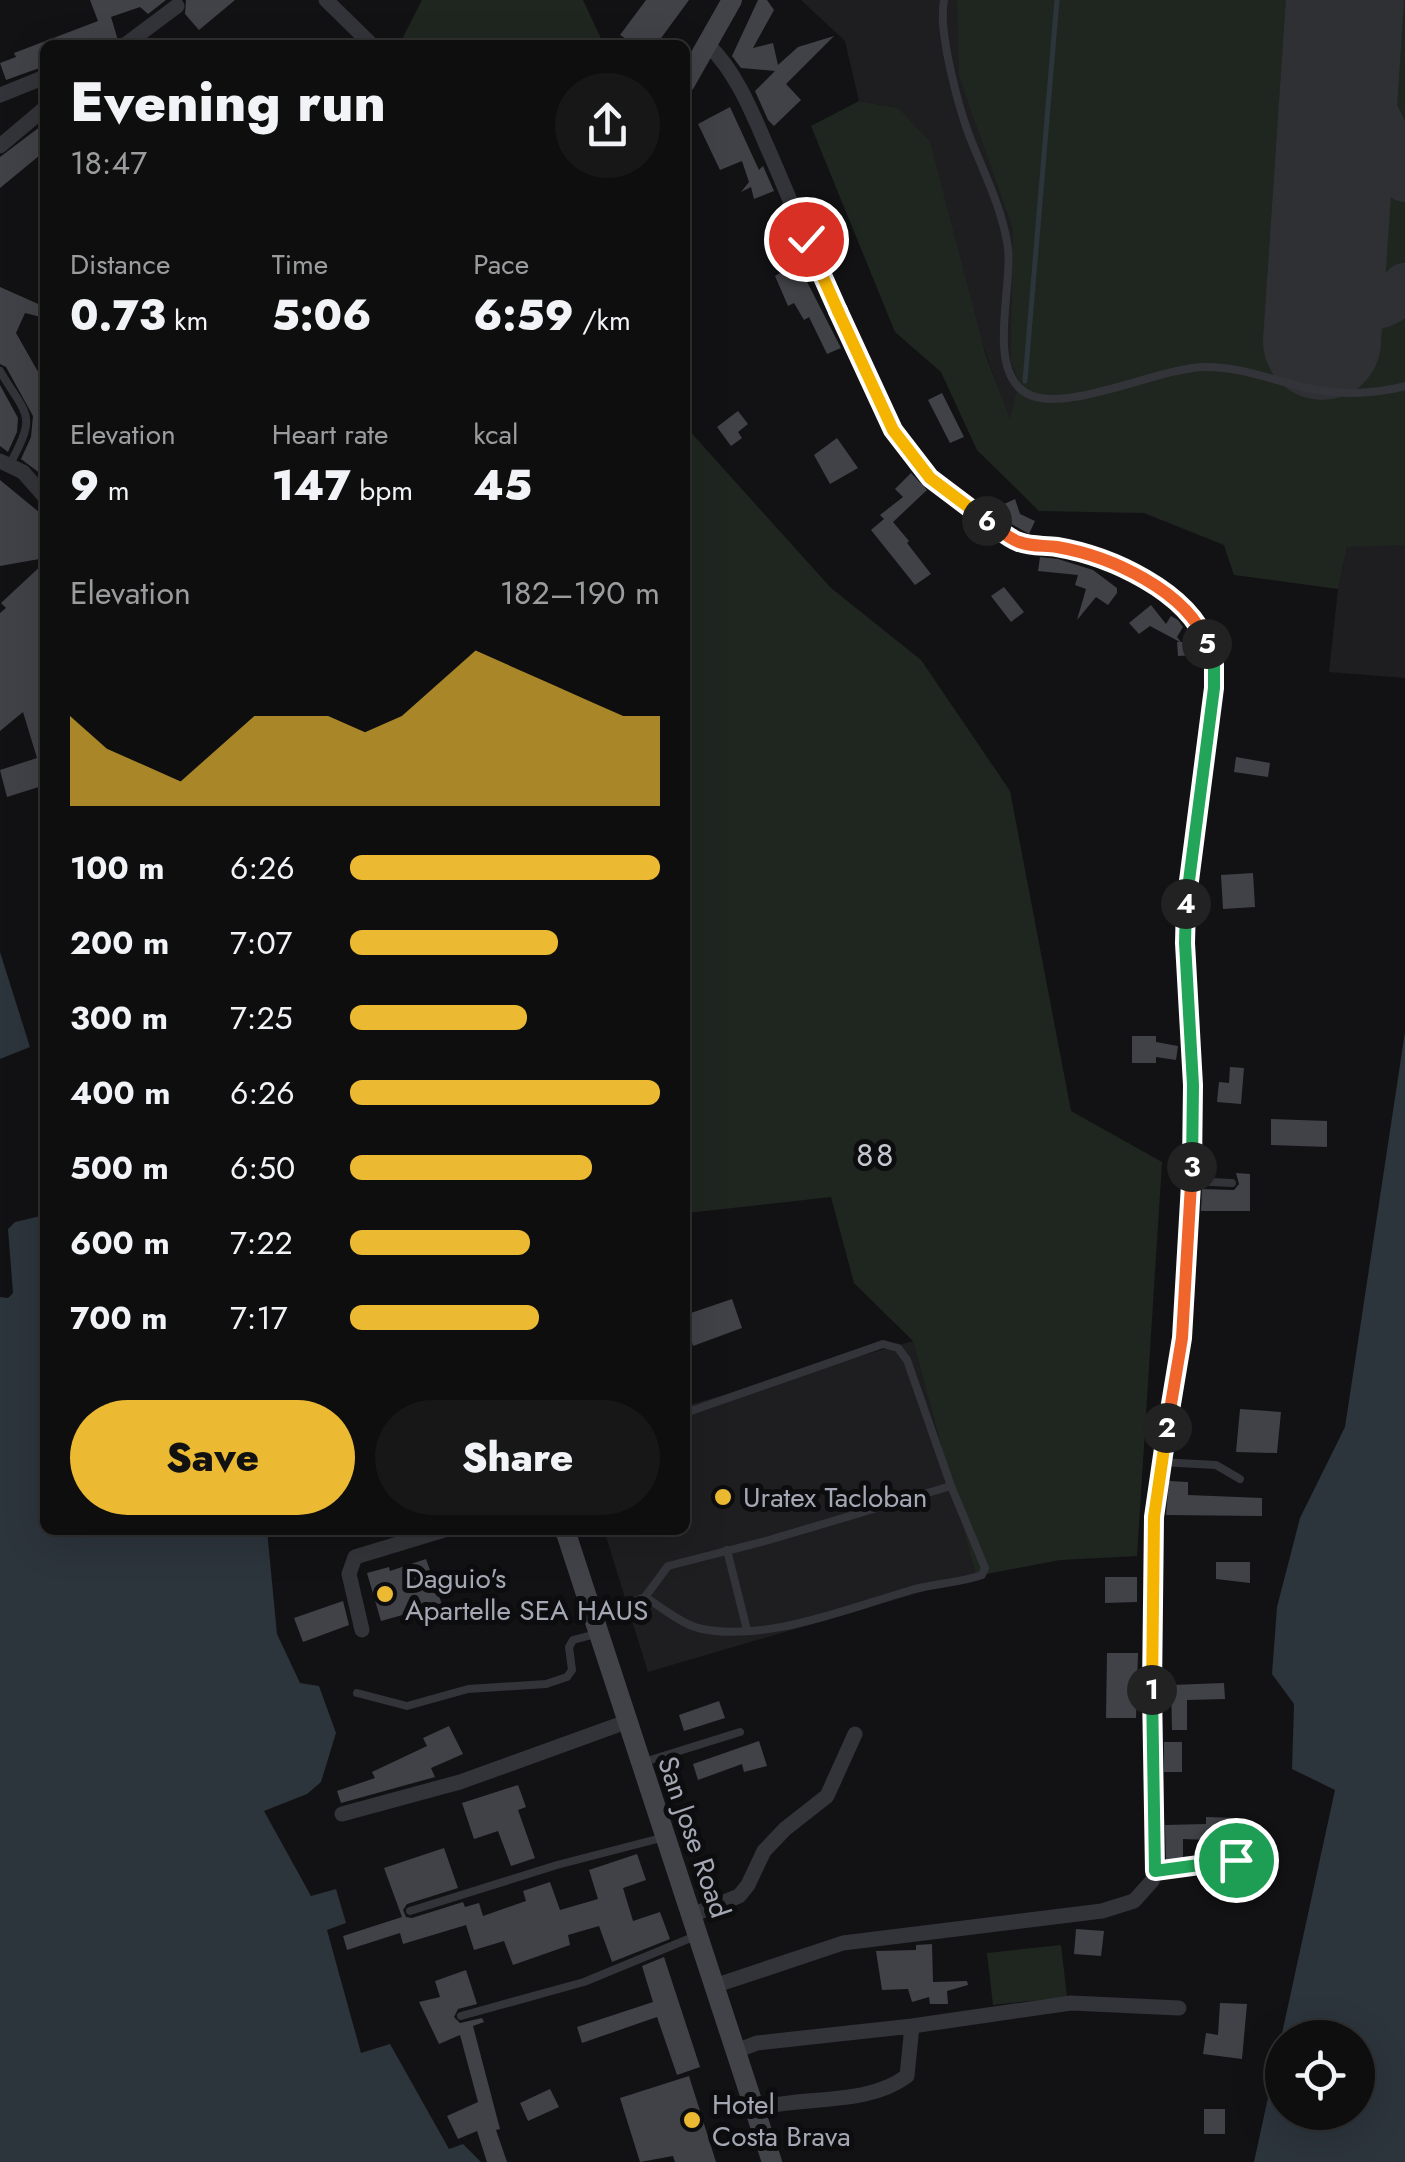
<!DOCTYPE html>
<html lang="en">
<head>
<meta charset="utf-8">
<style>
	:root { --surface:#0e0e0f; --page:#171718; --text:#f1f3f6; --muted:#9b9c9e; --line:#2e2e2f; --accent:#ebba32 }
	body { margin:0; font-family:Jost,sans-serif; background:var(--page); color:var(--text); height:100vh; display:flex; flex-direction:column; font-size:38px; white-space:nowrap }
	* { box-sizing:border-box; margin:0 }
	p { font-size:32px; color:var(--muted) }
	.icon { flex:none; width:55px; height:55px; fill:none; stroke:currentColor; stroke-width:2; stroke-linecap:round; stroke-linejoin:round }
	.map { position:relative; flex:1; overflow:hidden }
	.drawer { position:absolute; left:40px; top:40px; width:650px; height:1495px; display:flex; flex-direction:column; background:var(--surface); border-radius:15px; box-shadow:0 10px 40px #0002,0 0 0 2px var(--line) }
	.drawer>* { flex:none }
	.buttons { position:absolute; left:1265px; top:2020px; display:grid; gap:20px }
	.buttons a { display:grid; place-items:center; width:110px; height:110px; border-radius:50%; background:var(--surface); box-shadow:0 10px 40px #0002,0 0 0 2px var(--line); font-size:50px }
	.pin { position:absolute; display:grid; place-items:center; width:85px; height:85px; color:#fff; margin:-42px; border:5px solid #fff; border-radius:50%; box-shadow:0 2px 10px #0007 }
	.km { position:absolute; width:50px; height:50px; margin:-25px; border-radius:50%; background:#222; color:#fff; font-size:28px; line-height:50px; text-align:center }
	.round { display:grid; place-items:center; flex:none; width:105px; height:105px; border-radius:52px; background:var(--page) }
	.headline { display:flex; align-items:center; justify-content:space-between; height:170px; padding:0 30px }
	h1 { font-size:55px; font-weight:800; line-height:75px }
	.figures { display:grid; grid-template-columns:repeat(3,1fr); gap:15px; height:170px; padding:10px 30px }
	.figures div { display:grid; align-content:center }
	.figures b { font-size:42px; font-weight:800 }
	.figures small { font-size:28px; font-weight:400 }
	.figures p { font-size:28px }
	.chart { height:280px; padding:20px 30px }
	.chart p { display:flex; justify-content:space-between }
	.chart svg { width:100%; height:180px; margin-top:10px; fill:var(--accent); opacity:.7 }
	.primary-button { display:flex; gap:20px; margin-top:auto; padding:20px 30px }
	.primary-button a { flex:1; height:115px; border-radius:60px; background:var(--accent); color:#111; font-size:40px; font-weight:800; line-height:115px; text-align:center }
	.primary-button a+a { background:var(--page); color:var(--text) }
	ul { padding:0 30px; list-style:none; font-size:32px }
	li { display:grid; grid-template-columns:160px 120px 1fr; align-items:center; height:75px }
	li i { height:25px; border-radius:12px; background:var(--accent) }
	.map>svg:first-child { display:block }
	.built { fill:#1e1e21 }
	.green { fill:#1f2620 }
	.water { fill:#2c343c; fill-rule:evenodd }
	.lines { fill:none; stroke-linecap:round; stroke-linejoin:round }
	.stream { stroke:#2c343c; stroke-width:5 }
	.taxiway { stroke:#2f3034; stroke-width:48 }
	.runway { stroke:#2f3034; stroke-width:118 }
	.building { fill:#414247 }
	.lane { stroke:#333439; stroke-width:8 }
	.street { stroke:#333439; stroke-width:15 }
	.secondary { stroke:#414348; stroke-width:20 }
	.split-1-casing { stroke:#fff; stroke-width:20 }
	.split-2-casing { stroke:#fff; stroke-width:20 }
	.split-3-casing { stroke:#fff; stroke-width:20 }
	.split-4-casing { stroke:#fff; stroke-width:20 }
	.split-5-casing { stroke:#fff; stroke-width:20 }
	.split-6-casing { stroke:#fff; stroke-width:20 }
	.split-7-casing { stroke:#fff; stroke-width:20 }
	.split-8-casing { stroke:#fff; stroke-width:20 }
	.split-1 { stroke:#22a559; stroke-width:12 }
	.split-2 { stroke:#f5b400; stroke-width:12 }
	.split-3 { stroke:#f0652b; stroke-width:12 }
	.split-4 { stroke:#22a559; stroke-width:12 }
	.split-5 { stroke:#22a559; stroke-width:12 }
	.split-6 { stroke:#f0652b; stroke-width:12 }
	.split-7 { stroke:#f5b400; stroke-width:12 }
	.split-8 { stroke:#f5b400; stroke-width:12 }
	.poi-dot { fill:#ebba32; stroke:#0d0d0f; stroke-width:4 }
	.labels { text-anchor:middle; dominant-baseline:central; stroke-width:10; stroke-linejoin:round; paint-order:stroke }
	.poi-label { font-size:28px; fill:#a4a8b4; stroke:#0d0d0f; text-anchor:start }
	.street-label { font-size:28px; fill:#a4a8b4; stroke:#0d0d0f }
	.quarter-label { font-size:32px; letter-spacing:2.5px; fill:#c5c7d0; stroke:#0d0d0f }
</style>
</head>
<body>
<div class="map">
<svg width="1405" height="2162" viewBox="0 0 1405 2162">
	<rect width="100%" height="100%" fill="#121214"/>
	<path class="built" d="M801 0H1405V678L1329 672 1338 589 1347 547 1010 421 898 108 859 101 845 41Z
		M913 1341 976 1576 648 1672 604 1530H685V1406Z"/>
	<path class="green" d="M422 0H583L604 45H399Z
		M957 0H1286L1263 339 1380 345 1400 0H1405V545L1347 547 1338 589 1234 575 1224 545 1144 513 1039 511 977 450 941 372 895 332 811 126 859 101 898 108 930 142 985 353 1010 419 1019 381 1011 361 1013 229 959 76Z
		M685 426 831 588 921 660 1010 791 1071 1111 1162 1162 1137 1556 1060 1560 976 1576 913 1341 854 1283 831 1197 687 1213 685 1209Z
		M1061 1945 1067 1997 993 2005 987 1953Z"/>
	<path class="water" d="M0 952 30 1047 0 1059Z
		M1405 1032V2162H1254L1335 1790 1292 1769 1294 1704 1272 1674 1277 1607 1300 1518 1345 1427ZM1282 2038H1358V2112H1282Z
		M45 1215V1530H267L277 1634 300 1683 319 1686 336 1733 321 1782 307 1794 264 1811 311 1896 336 1889 346 1923 327 1930 361 2053 390 2044 449 2149 463 2144 481 2162H0V1297L8 1298 13 1293 8 1229 15 1222Z"/>
	<g class="lines">
		<path class="stream" d="M1025 381 1057 0"/>
		<path class="taxiway" d="M1343 23 1350 61 1405 178
			M1340 60C1338 89 1338 120 1332 147 1316 216 1262 237 1324 305 1353 311 1384 311 1405 287"/>
		<path class="runway" d="M1322 341 1345 0"/>
	</g>
	<path class="building" d="M90 0H166L148 14 140 7 111 17 117 37 114 45H45V66L6 80 0 63 16 57 14 53 98 21Z
		M186 0H235L199 30 185 14Z
		M646 0H689L656 45H636L620 35Z
		M758 0H767L774 10 753 48 773 43 778 65 798 47 834 36 786 84 801 100 774 126 768 120 755 91 775 71 741 68 732 56Z
		M730 107 759 170 763 166 774 191 754 199 751 187 741 192 749 182 742 161 720 170 698 124Z
		M45 123V151L0 188V157Z
		M803 259 808 272 803 274 841 348 827 354 809 317 804 320 794 303 788 306 775 276Z
		M0 287 45 307V318L25 313 16 333 45 384V477L21 459 31 437 33 416 6 367 0 364Z
		M0 385 18 418 17 432 8 452 0 446Z
		M942 393 964 437 950 443 928 400Z
		M738 411 748 424 738 432 742 438 731 446 717 427Z
		M837 438 858 468 830 484 814 455Z
		M911 473 927 490 893 522 909 541 907 543 931 574 915 585 871 530 884 519 880 515 903 497 895 489Z
		M0 480 45 517V558L0 566Z
		M1015 499 1020 514 1035 521 1029 534 989 511Z
		M1040 557 1058 559 1093 570 1117 588V593L1108 605 1096 597 1077 620 1086 589 1075 585 1078 575 1038 571Z
		M45 562V717L41 718 45 731V785L7 797 0 770 37 758 23 712 0 731V613L6 608 1 603Z
		M1004 587 1024 612 1011 622 991 596Z
		M1151 605 1166 624 1171 616 1178 620 1183 627 1177 637 1181 642 1192 641 1194 655 1178 656 1177 642H1180L1150 626 1139 634 1129 623Z
		M1236 757 1270 763 1268 777 1234 772Z
		M1253 873 1255 907 1223 909 1221 875Z
		M1132 1036H1156V1042L1178 1046 1176 1060 1156 1057V1063H1132Z
		M1230 1067 1244 1068 1241 1104 1217 1102 1219 1082 1229 1083Z
		M1271 1119 1327 1121V1147L1271 1145Z
		M1236 1173 1250 1174V1211H1201L1202 1189 1234 1190 1239 1184Z
		M732 1299 742 1328 693 1346 685 1315Z
		M1240 1409 1281 1412 1277 1453 1236 1452Z
		M1169 1481 1188 1482V1495L1262 1498V1516L1166 1515Z
		M426 1559 444 1610 426 1616 424 1609 381 1621 367 1573 389 1567 390 1571Z
		M1216 1562H1250V1583L1216 1579Z
		M1105 1577H1137V1602L1105 1603Z
		M343 1601 349 1625 303 1642 294 1618Z
		M1107 1653H1138L1136 1718H1106Z
		M1224 1683 1225 1699 1187 1700V1730H1172L1171 1685Z
		M719 1701 725 1718 684 1731 679 1715Z
		M449 1726 463 1754 431 1768 435 1777 341 1803 337 1791 375 1778 372 1772 427 1746 423 1738Z
		M759 1741 767 1766 744 1772 742 1764 698 1780 693 1764Z
		M1164 1742H1182V1772H1164Z
		M518 1785 526 1807 518 1810 535 1858 511 1866 498 1831 474 1839 462 1803Z
		M1206 1817 1237 1818 1236 1841 1183 1839V1860L1166 1861 1165 1825 1206 1824Z
		M444 1848 458 1888 407 1904 403 1910 406 1917 412 1918 463 1902 465 1907 479 1903 483 1916 526 1901 523 1891 550 1882 560 1910 598 1899 589 1870 637 1854 646 1880 623 1888 633 1921 660 1912 670 1939 612 1962 599 1926 568 1935 570 1945 513 1965 504 1941 474 1950 466 1925 403 1944 400 1933 347 1950 343 1936 402 1917 384 1868Z
		M1076 1929 1104 1931 1101 1956 1074 1954Z
		M932 1944 933 1982 967 1981 968 1985 947 1991 948 2004H930L929 1997 912 2002 908 1989 882 1990 876 1951 916 1950V1945Z
		M664 1957 700 2067 677 2075 657 2017 582 2043 577 2027 653 2002 642 1966Z
		M466 1970 477 2004 458 2009 454 2017 460 2023 482 2018 484 2022 473 2026 500 2129 496 2130 507 2162H487L477 2131 458 2139 447 2116 478 2102 460 2035 439 2044 419 2002 440 1997 435 1981Z
		M1220 2003 1247 2004 1242 2059 1203 2054 1206 2033 1218 2035Z
		M689 2076 716 2162H675L673 2156 640 2162 620 2098Z
		M550 2089 559 2107 528 2121 520 2103Z
		M1204 2109H1225V2134H1204Z"/>
	<g class="lines">
		<path class="lane" d="M944 0C941 19 944 34 947 53 953 83 960 112 971 140 985 175 1003 211 1008 248 1013 287 986 369 1026 393 1062 415 1156 369 1203 367 1239 366 1272 380 1307 388 1339 395 1374 394 1405 386
			M0 371C28 418 37 413 10 464
			M1192 1181 1232 1183
			M1160 1462 1216 1465 1240 1479
			M727 1550 747 1630
			M645 1597C661 1607 680 1623 698 1628 764 1644 851 1607 915 1589 937 1583 960 1583 982 1575L985 1568 951 1486 907 1360 898 1348 883 1344 685 1413
			M594 1618 645 1597 668 1566 769 1540 951 1486
			M357 1693 407 1706 468 1689 546 1684 567 1677 572 1670 569 1647 573 1640 596 1634
			M644 1762 740 1732
			M1155 1871 1251 1860
			M410 1911 557 1865 665 1837
			M461 2016 584 1982 698 1935"/>
		<path class="street" d="M326 0 372 45
			M125 45 177 6
			M709 46C739 75 755 120 772 158 803 230 832 303 866 374 884 411 900 449 930 477 951 498 989 527 1015 541 1030 548 1045 545 1060 548 1136 564 1213 603 1215 688L1187 880 1185 943 1193 1085 1189 1252 1182 1337 1160 1462 1154 1517 1151 1660 1155 1871 1152 1881 1134 1901 1102 1911 843 1943 714 1986
			M0 95 45 77
			M0 146 45 108
			M0 461 23 472 45 497
			M362 1630 349 1574 355 1557 444 1530
			M342 1814 460 1782 626 1722
			M692 1915 739 1896 748 1885 764 1851 785 1829 827 1796 855 1734
			M736 2051 757 2043 912 2026 1071 2003 1179 2008
			M755 2109C804 2095 865 2107 907 2076L912 2026"/>
		<path class="secondary" d="M685 83 732 0
			M565 1530 772 2162"/>
	</g>
	<g class="lines">
		<defs>
			<path id="split-1" d="M1152 1690 1155 1871 1236 1860"/>
			<path id="split-2" d="M1152 1690 1154 1517 1167 1428"/>
			<path id="split-3" d="M1167 1428 1182 1338 1192 1167"/>
			<path id="split-4" d="M1186 904 1185 943 1193 1085 1192 1167"/>
			<path id="split-5" d="M1186 904 1214 688V665L1207 644"/>
			<path id="split-6" d="M987 521C997 528 1008 538 1019 542 1032 547 1044 545 1057 547 1110 556 1188 591 1207 644"/>
			<path id="split-7" d="M838 311 893 430 930 478 987 521"/>
			<path id="split-8" d="M806 239 838 311"/>
		</defs>
		<use href="#split-1" class="split-1-casing"/>
		<use href="#split-2" class="split-2-casing"/>
		<use href="#split-3" class="split-3-casing"/>
		<use href="#split-4" class="split-4-casing"/>
		<use href="#split-5" class="split-5-casing"/>
		<use href="#split-6" class="split-6-casing"/>
		<use href="#split-7" class="split-7-casing"/>
		<use href="#split-8" class="split-8-casing"/>
		<use href="#split-1" class="split-1"/>
		<use href="#split-2" class="split-2"/>
		<use href="#split-3" class="split-3"/>
		<use href="#split-4" class="split-4"/>
		<use href="#split-5" class="split-5"/>
		<use href="#split-6" class="split-6"/>
		<use href="#split-7" class="split-7"/>
		<use href="#split-8" class="split-8"/>
	</g>
	<g class="poi-dot">
		<circle cx="723" cy="1497" r="10"/>
		<circle cx="385" cy="1594" r="10"/>
		<circle cx="692" cy="2120" r="10"/>
	</g>
	<g class="labels">
		<g class="poi-label">
			<text x="743" y="1497">Uratex Tacloban</text>
			<text x="405" y="1578">Daguio's<tspan x="405" dy="32">Apartelle SEA HAUS</tspan></text>
			<text x="712" y="2104">Hotel<tspan x="712" dy="32">Costa Brava</tspan></text>
		</g>
		<g class="street-label">
			<text transform="translate(694 1837) rotate(71)">San Jose Road</text>
		</g>
		<g class="quarter-label">
			<text x="876" y="1155">88</text>
		</g>
	</g>
</svg>
<div class="buttons">
<a><svg class="icon" aria-label="locate" viewBox="0 0 24 24"><circle cx="12" cy="12" r="6"/><path d="M12 2v4M12 18v4M2 12h4M18 12h4"/></svg></a>
</div>
<div class="pin" style="left:1236px;top:1860px;background:#1e9e55"><svg class="icon" aria-label="arrive" viewBox="0 0 24 24"><path d="M6 21V4h12l-3 4 3 4H6"/></svg></div>
<div class="pin" style="left:806px;top:239px;background:#d93025"><svg class="icon" aria-label="check" viewBox="0 0 24 24"><path d="M5 12l5 5 9-10"/></svg></div>
<b class="km" style="left:1152px;top:1690px">1</b>
<b class="km" style="left:1167px;top:1428px">2</b>
<b class="km" style="left:1192px;top:1167px">3</b>
<b class="km" style="left:1186px;top:904px">4</b>
<b class="km" style="left:1207px;top:644px">5</b>
<b class="km" style="left:987px;top:521px">6</b>
<section class="drawer">
<div class="headline"><div><h1>Evening run</h1><p>18:47</p></div><a class="round"><svg class="icon" aria-label="share" viewBox="0 0 24 24"><path d="M12 15V3M7 8l5-5 5 5M5 13v7h14v-7"/></svg></a></div>
<div class="figures">
<div><p>Distance</p><b>0.73<small> km</small></b></div>
<div><p>Time</p><b>5:06</b></div>
<div><p>Pace</p><b>6:59<small> /km</small></b></div>
</div>
<div class="figures">
<div><p>Elevation</p><b>9<small> m</small></b></div>
<div><p>Heart rate</p><b>147<small> bpm</small></b></div>
<div><p>kcal</p><b>45</b></div>
</div>
<div class="chart"><p><span>Elevation</span>182–190 m</p>
<svg viewBox="0 0 160 44" preserveAspectRatio="none"><path d="M0 44V22L10 30L20 34L30 38L40 30L50 22L60 22L70 22L80 26L90 22L100 14L110 6L120 10L130 14L140 18L150 22L160 22V44z"/></svg>
</div>
<ul>
<li><b>100 m</b>6:26<i style="width:100%"></i></li>
<li><b>200 m</b>7:07<i style="width:67%"></i></li>
<li><b>300 m</b>7:25<i style="width:57%"></i></li>
<li><b>400 m</b>6:26<i style="width:100%"></i></li>
<li><b>500 m</b>6:50<i style="width:78%"></i></li>
<li><b>600 m</b>7:22<i style="width:58%"></i></li>
<li><b>700 m</b>7:17<i style="width:61%"></i></li>
</ul>
<div class="primary-button"><a>Save</a><a>Share</a></div>
</section>
</div>
</body>
</html>
